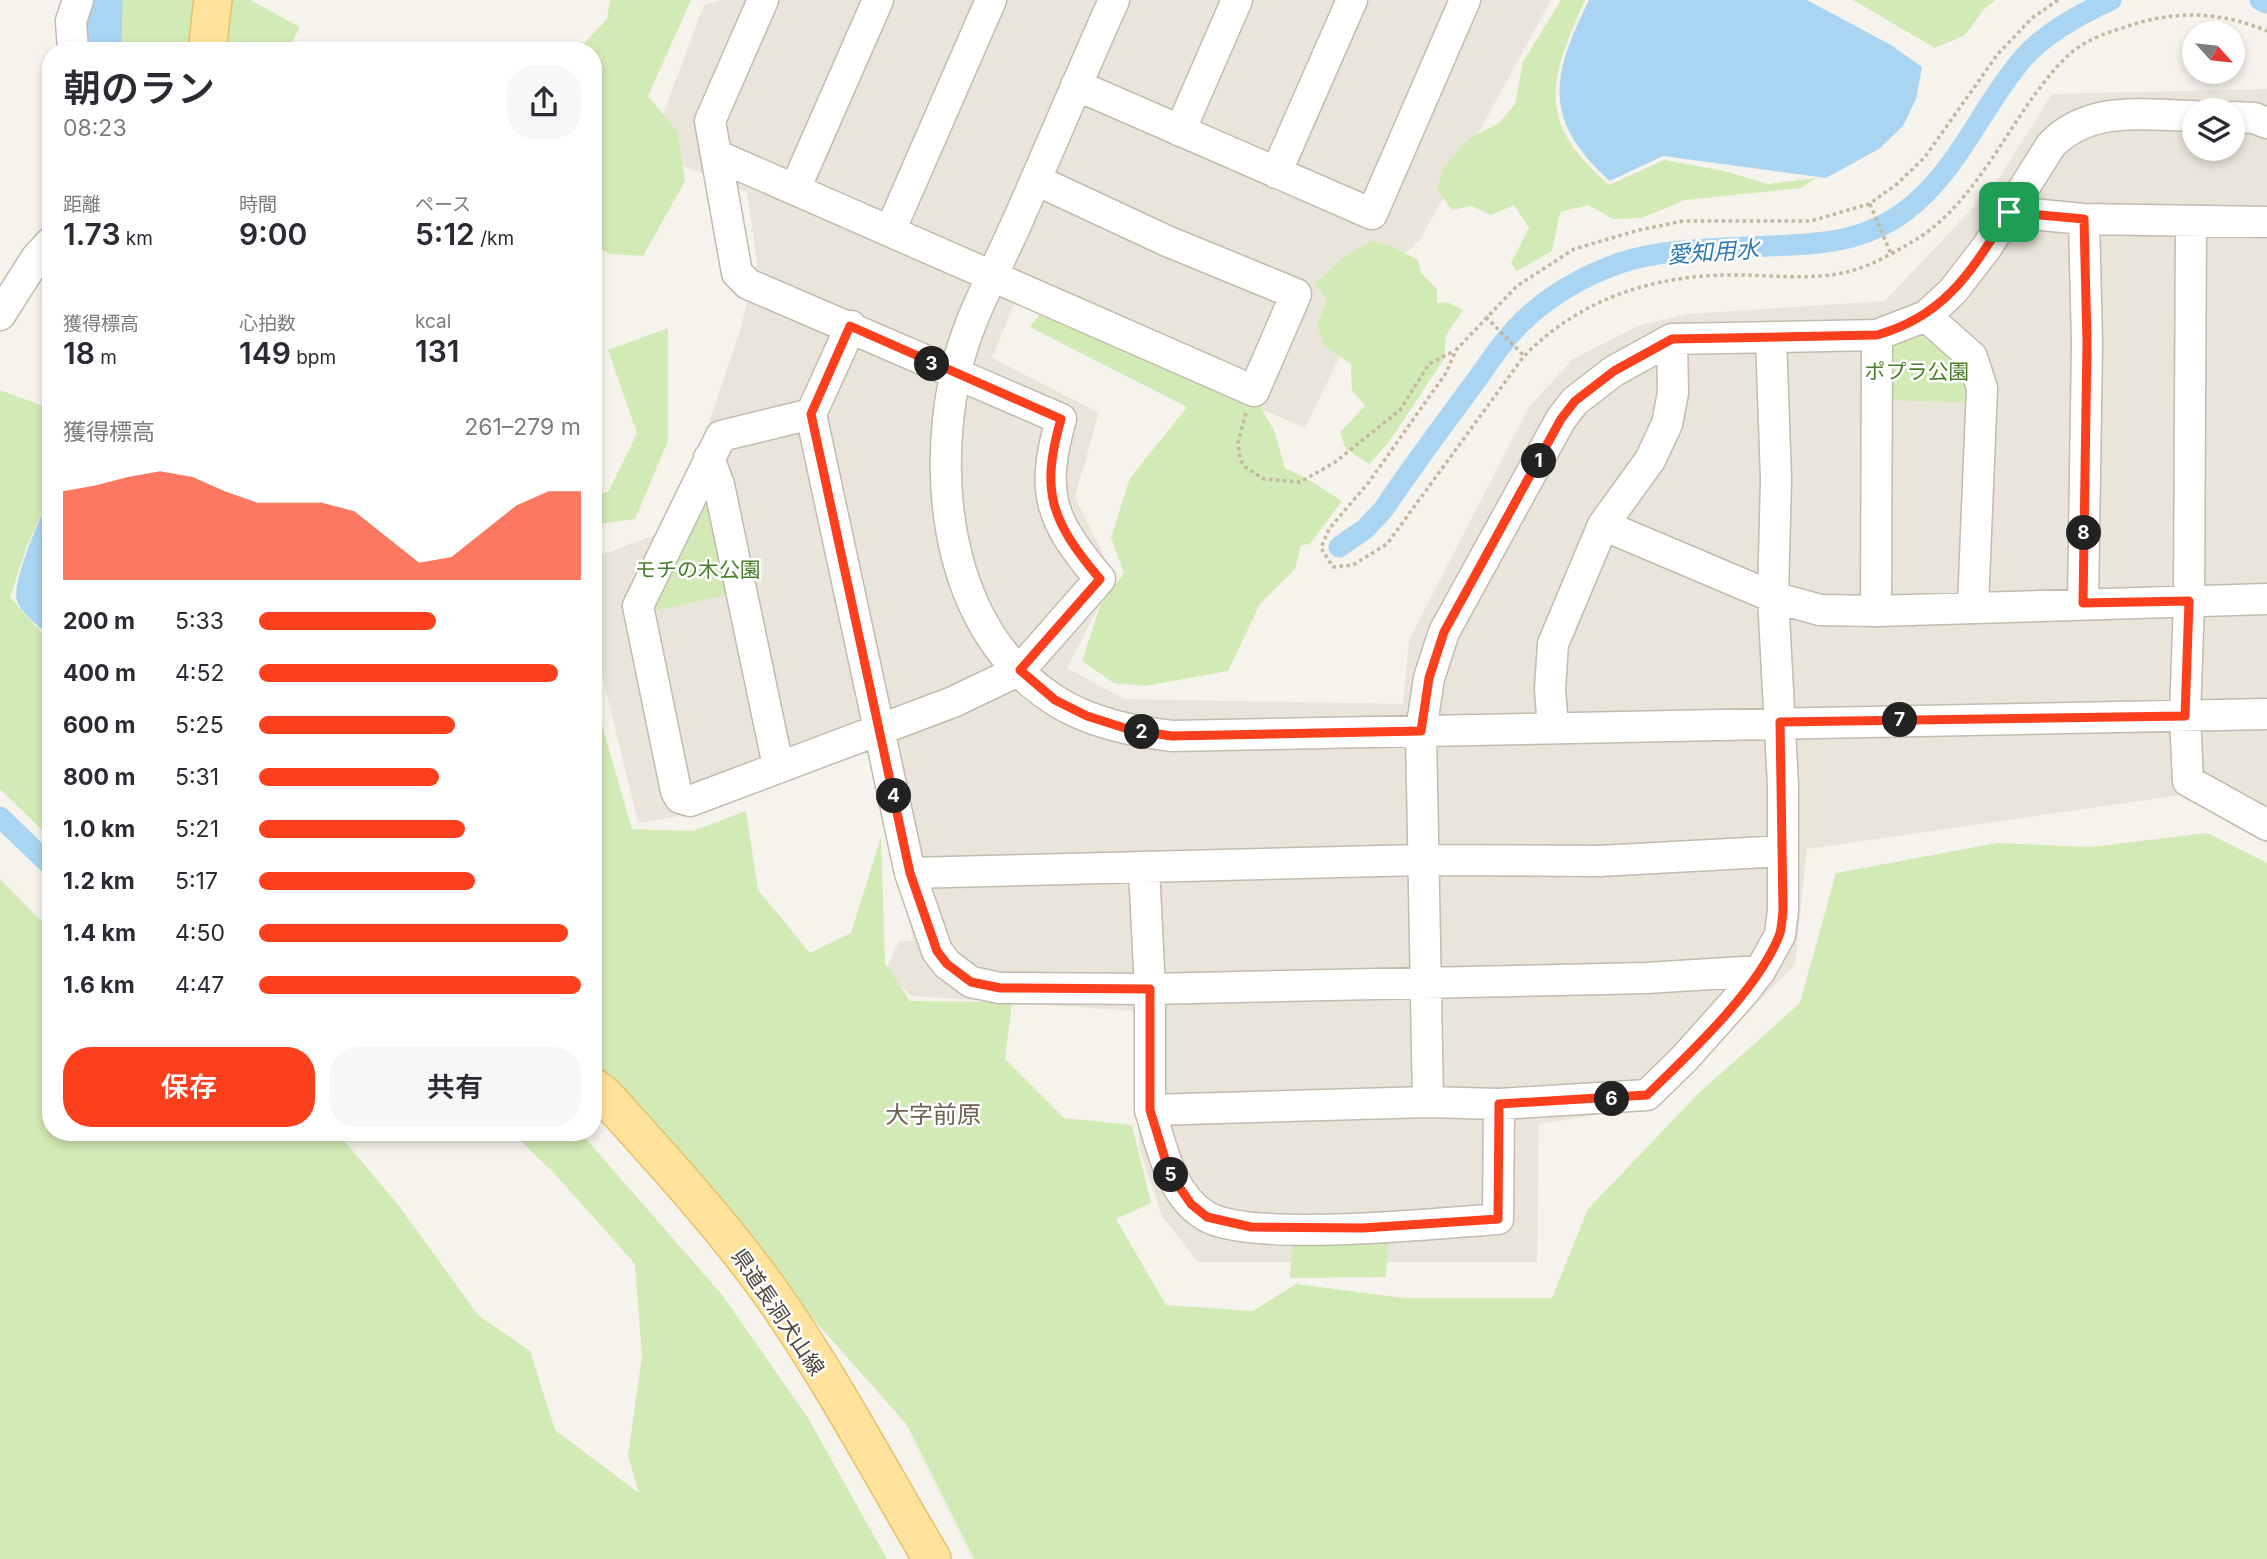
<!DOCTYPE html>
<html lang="ja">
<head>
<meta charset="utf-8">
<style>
	:root { --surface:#fff; --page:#f7f7f7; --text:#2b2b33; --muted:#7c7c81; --accent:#fc3f1d }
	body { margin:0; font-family:Inter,"Noto Sans JP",sans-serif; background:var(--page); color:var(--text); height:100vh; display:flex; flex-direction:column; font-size:26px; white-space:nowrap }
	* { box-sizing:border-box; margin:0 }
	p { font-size:23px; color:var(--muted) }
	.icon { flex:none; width:38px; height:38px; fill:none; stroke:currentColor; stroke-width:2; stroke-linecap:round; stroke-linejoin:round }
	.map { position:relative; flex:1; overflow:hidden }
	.sheet { position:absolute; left:42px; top:42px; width:560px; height:1099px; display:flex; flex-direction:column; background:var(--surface); border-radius:28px; box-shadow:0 4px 10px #0003 }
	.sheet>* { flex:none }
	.needle { width:46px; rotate:117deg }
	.tools { position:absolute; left:2182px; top:21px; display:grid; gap:14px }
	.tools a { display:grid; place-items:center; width:63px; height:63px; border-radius:50%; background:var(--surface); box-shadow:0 4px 10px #0003; font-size:35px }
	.pin { position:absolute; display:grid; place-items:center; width:60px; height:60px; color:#fff; margin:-30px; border-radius:14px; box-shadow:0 4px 10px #0006 }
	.km { position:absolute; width:35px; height:35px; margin:-18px; border-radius:50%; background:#222; color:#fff; font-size:19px; line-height:35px; text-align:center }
	.round { display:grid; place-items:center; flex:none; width:74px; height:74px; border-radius:28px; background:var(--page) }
	.headline { display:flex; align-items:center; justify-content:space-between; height:119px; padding:0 21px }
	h1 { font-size:38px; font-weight:600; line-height:52px }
	.stats { display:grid; grid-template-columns:repeat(3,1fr); gap:10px; height:119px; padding:7px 21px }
	.stats div { display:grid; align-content:center }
	.stats b { font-size:30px; font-weight:600 }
	.stats small { font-size:19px; font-weight:400 }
	.stats p { font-size:19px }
	.chart { height:196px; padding:14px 21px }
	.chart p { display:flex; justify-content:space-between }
	.chart svg { width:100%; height:126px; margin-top:7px; fill:var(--accent); opacity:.7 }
	.primary-button { display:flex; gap:14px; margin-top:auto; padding:14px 21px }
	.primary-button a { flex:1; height:80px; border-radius:28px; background:var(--accent); color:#fff; font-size:28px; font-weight:600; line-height:80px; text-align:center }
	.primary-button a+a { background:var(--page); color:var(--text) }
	ul { padding:0 21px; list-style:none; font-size:23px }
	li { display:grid; grid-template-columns:112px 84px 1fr; align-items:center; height:52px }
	li i { height:18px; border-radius:9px; background:var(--accent) }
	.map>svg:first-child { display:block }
	.residential { fill:#eae5da; fill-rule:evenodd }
	.green { fill:#d2eab5 }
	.water { fill:#a9d4f2 }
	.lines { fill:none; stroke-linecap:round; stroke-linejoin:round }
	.canal { stroke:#a9d4f2; stroke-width:21 }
	.river { stroke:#a9d4f2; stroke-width:35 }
	.minor-casing { stroke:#c2bbae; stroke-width:33 }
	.major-casing { stroke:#e6c16a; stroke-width:40 }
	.path { stroke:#c4b79f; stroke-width:3.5; stroke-dasharray:3.5 3.5; stroke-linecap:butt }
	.minor { stroke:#fff; stroke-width:30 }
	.major { stroke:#ffe39c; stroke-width:37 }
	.route-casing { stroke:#fff; stroke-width:14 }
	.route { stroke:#fc3f1d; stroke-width:9 }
	.labels { text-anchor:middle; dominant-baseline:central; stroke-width:5; stroke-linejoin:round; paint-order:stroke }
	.park-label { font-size:21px; fill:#4a7f2a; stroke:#fff }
	.street-label { font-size:21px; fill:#4b4439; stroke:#fff }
	.water-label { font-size:23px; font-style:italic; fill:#2e7ab2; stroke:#fff }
	.quarter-label { font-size:24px; fill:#6e6250; stroke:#fff }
</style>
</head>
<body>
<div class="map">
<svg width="2267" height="1559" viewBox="0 0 2267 1559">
	<rect width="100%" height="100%" fill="#f6f3ec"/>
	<path class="residential" d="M721 0H1551L1420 240 1377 280 1305 428 1015 302 992 358 1099 413 1075 497 1114 577 1067 668 1124 699 1403 704 1409 640 1529 407 1573 359 1637 326 1688 314 1885 301 1996 183 2052 94 2267 89V843L2181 795 1807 849 1795 965 1653 1106 1539 1124 1537 1262H1198L1162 1216 1139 1148 1134 1011 912 996 885 973 899 941H913L878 758 866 748 687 815 638 823 593 636V558L655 535 708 425 740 331 757 262 747 192 649 152 704 5ZM2194 110H2233V149H2194Z"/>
	<path class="green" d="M95 0H250L300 27 287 51H94Z
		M610 0H691L648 96 678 132 685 181 643 256 610 254 593 244V51H577L607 19Z
		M1561 0H1585C1549 81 1535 121 1609 185L1664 160 1724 171 1768 184 1816 178 1801 188 1685 200 1642 218 1613 219 1588 205 1560 212 1552 251 1517 271 1511 263 1529 228 1514 205 1491 215 1472 206 1452 210 1437 189 1444 166 1470 138 1499 123 1515 104 1523 62Z
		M1853 0H1996L1985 8 1965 35 1935 48Z
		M1372 241 1391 246 1418 260 1421 273 1437 289V303L1447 302 1463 310 1446 335 1444 359 1389 442 1369 464 1346 449 1340 432 1365 406 1352 390 1351 364 1324 346 1317 324 1327 301 1315 284 1345 256Z
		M1039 315 1257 401 1274 430 1285 468 1306 478 1342 501 1310 544 1301 545 1295 569 1260 604 1228 671 1145 686 1114 683 1082 661 1100 606 1124 573 1111 538 1130 478 1187 407 1030 327Z
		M668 328V441L635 519 593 525V497L609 491 637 433 608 350Z
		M1923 336C1947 355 1967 373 1973 403L1885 400 1887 346Z
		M0 390 51 409V493L27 546 10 597 51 643V839L0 789Z
		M706 474 735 593 645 613Z
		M593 695 632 829 693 831 746 811 758 890 810 953 851 933 881 837 885 963 910 1001 1012 1002 1005 1059 1064 1118 1132 1125 1151 1203 1116 1219 1166 1305 1253 1311 1296 1284 1403 1298H1552L1588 1209 1699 1093 1800 1003 1836 873 1997 843 2091 847 2207 833 2267 863V1559H974L907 1425 608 1087 593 1074Z
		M0 879 51 931V1132H337L399 1206 478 1315 530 1351 555 1430 639 1493 628 1456 642 1356 635 1264 553 1172 511 1132H580L723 1296 808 1418 887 1559H0Z
		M1293 1237H1388L1386 1277 1290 1278Z"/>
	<path class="water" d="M1589 0H1807L1891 45 1922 67 1916 99 1903 126 1879 149 1826 178 1663 156 1610 181C1542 120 1551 77 1589 0Z
		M51 497V638C41 628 22 614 17 601 11 584 41 513 51 497Z"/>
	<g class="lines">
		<path class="canal" d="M2260 0 2267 3
			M1339 547 1365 529 1383 510C1411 468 1442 427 1472 386 1488 365 1502 341 1521 323 1548 296 1585 275 1620 263 1659 250 1706 249 1746 247 1802 244 1855 248 1904 212 1956 174 1980 110 2020 62 2043 34 2078 15 2111 0
			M0 817 51 866"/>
		<path class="river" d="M104 51 105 0"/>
		<defs>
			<path id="minor" d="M763 0 710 121 737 273 748 284 1061 419C1040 494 1050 520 1100 579L1020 670 953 702 690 801 680 798 676 791 638 606 721 436 811 414
				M1114 0C1080 76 1048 153 1014 229 993 276 965 325 955 376 931 489 950 634 1056 701 1091 723 1132 731 1172 736L2267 714
				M73 51 71 21 78 0
				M1076 85 1372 214 1465 0
				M2233 117 2254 118 2267 123
				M1180 131 1237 0
				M716 155 1254 391 1296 294 1167 241 1036 180
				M1276 173 1352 0
				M795 189 878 0
				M2009 212 2084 219 2267 222
				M2191 221 2189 601 2185 716 2188 781 2267 825
				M890 231 991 0
				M0 315 37 257 51 242
				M1926 316 1972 357 1982 388 1973 606
				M851 326 811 414 910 873 937 951 947 964 971 982 1000 988 1150 989 1646 978 1760 971
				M709 458 719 485 778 766
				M1603 525 1773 597 1820 610 1876 611 2267 599
				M2083 603 2087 343 2084 219
				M1876 611 1877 335
				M1553 728 1550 689 1553 644 1603 525 1650 460 1667 424 1673 393 1672 339
				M1144 868 1150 989V1110L1428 1102 1499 1104 1647 1095 1684 1059 1743 993 1760 971 1780 935 1783 910V785L1773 597 1776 479 1771 337
				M910 873 1422 860 1599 861 1783 851
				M1428 1102 1421 731 1429 678 1444 632 1561 419 1575 401 1614 371 1672 339 1877 335 1926 316 1953 291 1987 247 2051 145C2090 105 2143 115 2194 116
				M1150 1110C1162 1147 1170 1195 1206 1216 1250 1243 1441 1223 1498 1219L1499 1104"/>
			<path id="major" d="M207 51 213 0
				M593 1087 604 1095C660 1157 717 1219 766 1286 827 1371 879 1469 932 1559"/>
		</defs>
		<use href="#minor" class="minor-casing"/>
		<use href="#major" class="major-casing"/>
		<path class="path" d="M2058 0 2032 18 1997 55 1925 157 1897 184 1869 204 1811 221H1683L1639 230 1574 249 1517 286 1456 350 1446 373 1369 482 1329 529 1321 548 1333 567 1353 565 1387 544 1524 356C1584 295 1661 273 1745 275 1782 276 1824 281 1860 268 1878 262 1896 251 1912 242 1966 211 1998 146 2033 97 2048 77 2066 52 2089 41 2104 33 2122 28 2138 23 2183 10 2224 13 2267 31
			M1870 204 1891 254
			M1486 317 1524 356
			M1246 413 1238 442 1240 459 1245 467 1264 479 1300 482 1334 463 1400 410 1429 364 1454 351"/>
		<use href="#minor" class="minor"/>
		<use href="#major" class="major"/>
	</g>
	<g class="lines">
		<defs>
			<path id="route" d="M2009 212 2084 219 2087 343 2083 603 2189 601 2185 716 1780 722 1783 910C1782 918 1782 929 1779 936 1757 991 1689 1054 1647 1095L1499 1104 1498 1219 1363 1228 1251 1227 1207 1217 1191 1204 1169 1172 1150 1110V989L1000 988 971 982 947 964 937 951 910 873 811 414 850 326 1061 419C1040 492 1051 521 1100 579L1020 670 1055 700 1087 716 1131 730 1172 736 1421 731 1429 678 1444 632 1561 419 1575 401 1614 371 1672 339 1877 335C1946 316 1972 270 2009 212Z"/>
		</defs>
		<use href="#route" class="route-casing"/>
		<use href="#route" class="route"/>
	</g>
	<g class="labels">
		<g class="park-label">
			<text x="1917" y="371">ポプラ公園</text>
			<text x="698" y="569">モチの木公園</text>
		</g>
		<g class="street-label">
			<text transform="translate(778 1312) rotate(56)">県道長洞犬山線</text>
		</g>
		<g class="water-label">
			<text transform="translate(1713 252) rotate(-4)">愛知用水</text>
		</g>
		<g class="quarter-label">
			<text x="933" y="1114">大字前原</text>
		</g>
	</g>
</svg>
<div class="tools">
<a><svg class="needle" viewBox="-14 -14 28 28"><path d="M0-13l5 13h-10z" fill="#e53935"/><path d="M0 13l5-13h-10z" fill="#7c7c81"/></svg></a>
<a><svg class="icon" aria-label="layers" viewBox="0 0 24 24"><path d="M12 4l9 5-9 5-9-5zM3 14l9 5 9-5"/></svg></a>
</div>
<div class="pin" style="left:2009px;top:212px;background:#1e9e55"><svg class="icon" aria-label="arrive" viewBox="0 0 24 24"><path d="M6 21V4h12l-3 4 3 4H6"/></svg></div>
<b class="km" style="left:1539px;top:461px">1</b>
<b class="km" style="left:1142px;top:732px">2</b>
<b class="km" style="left:932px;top:364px">3</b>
<b class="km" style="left:894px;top:796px">4</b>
<b class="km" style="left:1171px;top:1175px">5</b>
<b class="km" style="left:1612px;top:1099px">6</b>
<b class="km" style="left:1900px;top:720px">7</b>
<b class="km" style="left:2084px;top:533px">8</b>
<section class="sheet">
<div class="headline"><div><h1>朝のラン</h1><p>08:23</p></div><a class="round"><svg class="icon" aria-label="share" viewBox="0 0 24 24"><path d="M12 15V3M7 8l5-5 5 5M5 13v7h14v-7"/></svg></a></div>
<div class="stats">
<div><p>距離</p><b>1.73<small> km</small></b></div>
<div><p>時間</p><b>9:00</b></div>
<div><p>ペース</p><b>5:12<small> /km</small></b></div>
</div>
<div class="stats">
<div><p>獲得標高</p><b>18<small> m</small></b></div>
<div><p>心拍数</p><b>149<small> bpm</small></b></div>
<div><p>kcal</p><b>131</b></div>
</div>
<div class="chart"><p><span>獲得標高</span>261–279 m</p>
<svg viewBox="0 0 160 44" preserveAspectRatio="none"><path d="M0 44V13L10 11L20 8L30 6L40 8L50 13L60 17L70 17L80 17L90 20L100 29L110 38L120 36L130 27L140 18L150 13L160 13V44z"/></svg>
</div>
<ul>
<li><b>200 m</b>5:33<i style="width:55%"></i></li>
<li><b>400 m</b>4:52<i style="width:93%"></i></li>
<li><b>600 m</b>5:25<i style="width:61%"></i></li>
<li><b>800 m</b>5:31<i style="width:56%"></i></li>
<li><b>1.0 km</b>5:21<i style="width:64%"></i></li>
<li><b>1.2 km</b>5:17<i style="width:67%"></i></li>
<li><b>1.4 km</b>4:50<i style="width:96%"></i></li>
<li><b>1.6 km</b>4:47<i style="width:100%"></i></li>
</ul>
<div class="primary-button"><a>保存</a><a>共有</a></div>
</section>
</div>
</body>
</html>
